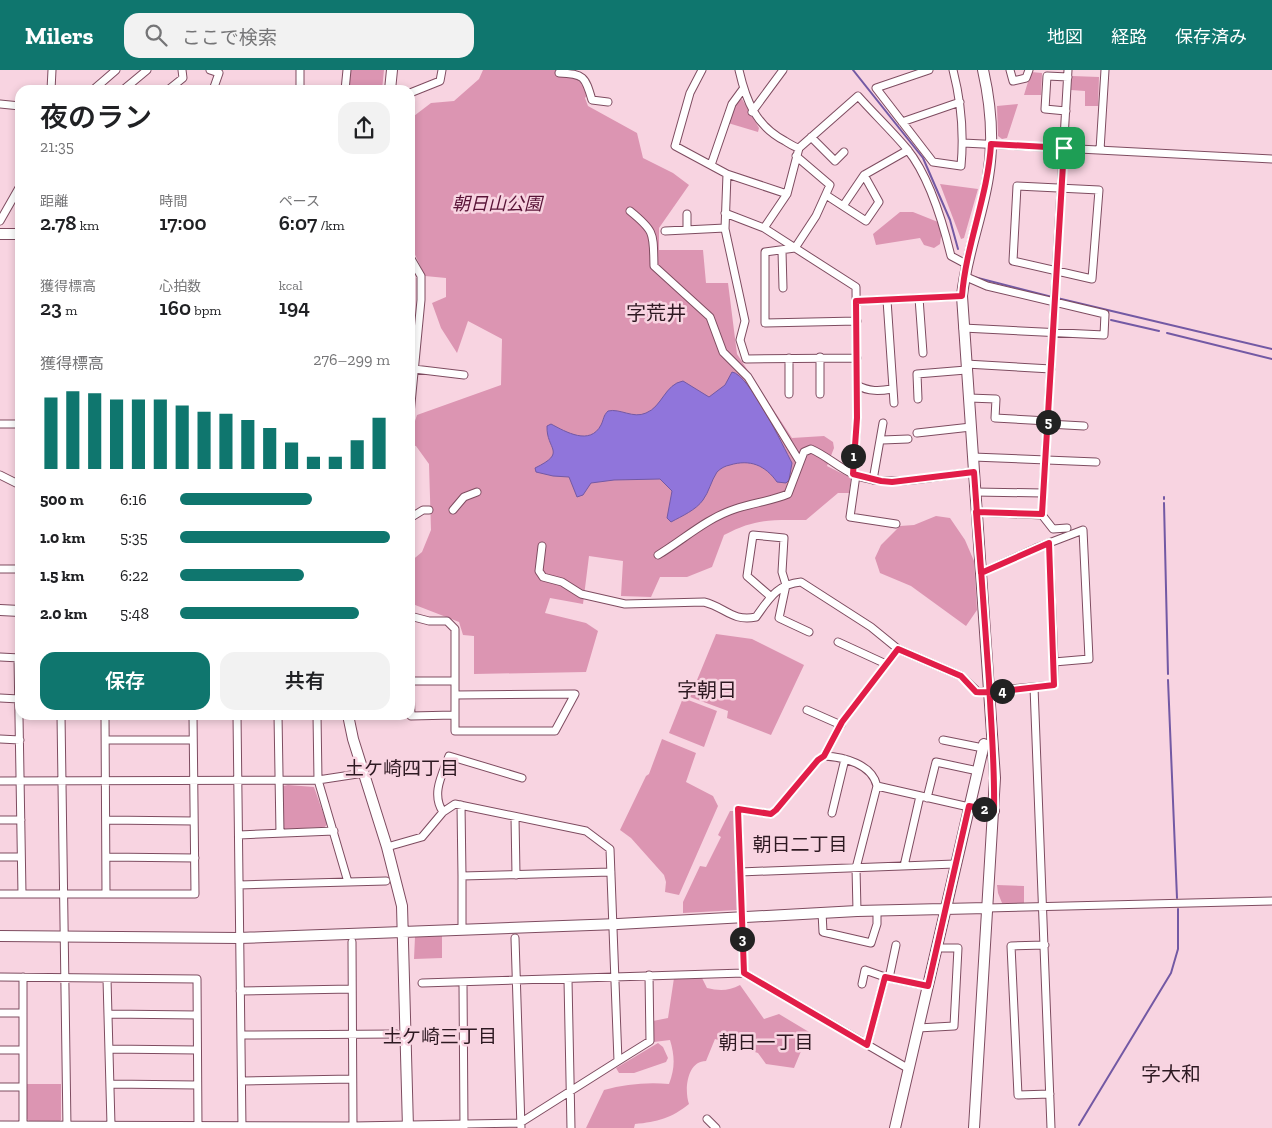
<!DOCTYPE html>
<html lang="ja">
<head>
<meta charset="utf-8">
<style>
	:root { --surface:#fff; --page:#f2f2f2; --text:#202124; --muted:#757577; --accent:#0f766e }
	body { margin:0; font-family:"Zilla Slab","Noto Sans JP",serif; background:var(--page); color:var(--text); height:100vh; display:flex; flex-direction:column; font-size:19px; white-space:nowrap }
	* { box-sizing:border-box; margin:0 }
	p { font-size:16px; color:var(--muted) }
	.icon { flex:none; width:28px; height:28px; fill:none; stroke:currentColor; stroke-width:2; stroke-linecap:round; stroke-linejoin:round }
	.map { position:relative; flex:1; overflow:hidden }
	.drawer { position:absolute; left:15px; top:15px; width:400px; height:635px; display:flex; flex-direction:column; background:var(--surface); border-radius:15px; box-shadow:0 2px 8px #0003 }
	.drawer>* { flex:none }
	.pin { position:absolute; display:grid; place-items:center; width:42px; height:42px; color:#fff; margin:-21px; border-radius:10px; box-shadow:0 2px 8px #0006 }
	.km { position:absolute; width:25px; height:25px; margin:-12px; border-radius:50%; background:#222; color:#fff; font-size:14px; line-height:25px; text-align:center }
	.round { display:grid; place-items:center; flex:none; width:52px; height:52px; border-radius:15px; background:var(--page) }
	.overview { display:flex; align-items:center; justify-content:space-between; height:85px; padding:0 25px }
	h1 { font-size:28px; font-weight:600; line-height:38px }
	.stats { display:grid; grid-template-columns:repeat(3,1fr); gap:8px; height:85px; padding:5px 25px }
	.stats div { display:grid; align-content:center }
	.stats b { font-size:21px; font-weight:600 }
	.stats small { font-size:14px; font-weight:400 }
	.stats p { font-size:14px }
	.chart { height:140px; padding:10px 25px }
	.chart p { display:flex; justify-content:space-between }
	.chart svg { width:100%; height:90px; margin-top:5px; stroke:var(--accent); stroke-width:6 }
	.cta { display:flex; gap:10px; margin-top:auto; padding:10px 25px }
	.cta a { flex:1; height:58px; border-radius:15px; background:var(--accent); color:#fff; font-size:20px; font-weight:600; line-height:58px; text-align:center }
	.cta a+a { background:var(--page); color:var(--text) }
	ul { padding:0 25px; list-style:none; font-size:16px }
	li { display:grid; grid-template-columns:80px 60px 1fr; align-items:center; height:38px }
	li i { height:12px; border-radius:6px; background:var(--accent) }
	header { display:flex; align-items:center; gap:30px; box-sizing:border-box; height:70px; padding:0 25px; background:var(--accent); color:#fff }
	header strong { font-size:24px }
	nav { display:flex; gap:28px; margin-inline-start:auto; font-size:18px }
	.search { width:350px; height:45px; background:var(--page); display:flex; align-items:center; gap:12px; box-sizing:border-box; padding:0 18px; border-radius:15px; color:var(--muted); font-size:19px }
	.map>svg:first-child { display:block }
	.green { fill:#dc95b2 }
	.water { fill:#9075db; stroke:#7359a4 }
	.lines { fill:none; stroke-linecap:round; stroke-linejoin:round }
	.stream { stroke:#7359a4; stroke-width:2 }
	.street-casing { stroke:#7e4c60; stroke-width:9 }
	.secondary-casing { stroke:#7e4c60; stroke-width:12 }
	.street { stroke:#fff; stroke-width:7 }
	.secondary { stroke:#fff; stroke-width:10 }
	.route-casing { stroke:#fff; stroke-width:10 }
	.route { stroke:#e11d48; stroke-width:6 }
	.labels { text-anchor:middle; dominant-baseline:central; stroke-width:5; stroke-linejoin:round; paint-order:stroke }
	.park-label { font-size:18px; font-style:italic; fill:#581236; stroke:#f8d4e1 }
	.neighbourhood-label { font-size:19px; fill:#2e1922; stroke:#f8d4e1 }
	.quarter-label { font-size:20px; fill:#2e1922; stroke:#f8d4e1 }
</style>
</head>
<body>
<header>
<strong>Milers</strong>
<div class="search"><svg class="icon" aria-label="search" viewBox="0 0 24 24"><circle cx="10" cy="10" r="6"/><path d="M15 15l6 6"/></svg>ここで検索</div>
<nav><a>地図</a><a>経路</a><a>保存済み</a></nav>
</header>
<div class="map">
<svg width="1272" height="1058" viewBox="0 0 1272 1058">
	<rect width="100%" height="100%" fill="#f8d4e1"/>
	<path class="green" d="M351 0H384L382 20H349Z
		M483 0H570L591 20 585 28 588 36 637 63 643 88 673 103 689 115 659 158V180H703L706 213H728L737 284 792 368 824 366 833 372 834 378 827 396 851 408 849 423H838L806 450C772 450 756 448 724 465L712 497 687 507H660L651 527 621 526 623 491 589 486 583 534 550 528 545 543 586 553 598 561 586 602 474 604V566L463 565 459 552 410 533V492L422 482 431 460 429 394 416 376 410 375V366L417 345 501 315 502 269 468 251 457 283 441 258 432 233 446 227V208L425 206 410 174V49L431 33 454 31 479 9Z
		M1031 2 1042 3 1041 25H1024Z
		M1072 6 1099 7 1098 36H1085V21L1071 20Z
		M742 29 759 58 758 62 728 53 737 30Z
		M1018 34 1007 68 1002 69 998 66 997 36Z
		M940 114 978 119 964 168 961 169Z
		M900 142H913L938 152 942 160 940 174 934 178 924 175 920 168 876 175 873 164Z
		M936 446 950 448 965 470 974 491 977 540 966 556 911 516 880 503 875 488 881 475 900 456 914 455Z
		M716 564 752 569 804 595 771 665 727 648 728 641 690 627Z
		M683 628 717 641 704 677 669 663Z
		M662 669 696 683 686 712 713 726 718 736 679 825 665 822 666 812 664 805 631 768 620 760 646 706 649 704Z
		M288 715 314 717 327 754 325 757 284 759 283 716Z
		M730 741H734L737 840 683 843V832L700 796 706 797 721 767 718 765Z
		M997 815 1024 816V834L1002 833 998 823Z
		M442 866V888L414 889 415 867Z
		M674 908H702L707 918C719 921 729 921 740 915L764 949 779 944 809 962 794 998 766 994 758 983 715 969 706 991C687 991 684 1020 689 1034 672 1048 657 1052 635 1054L634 1058H586L604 1020C625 1014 648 1012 669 1014 675 998 675 987 670 970L654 972 653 951 668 948Z
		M658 973 663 977 668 988 666 992 634 1003H619L616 998Z
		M27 1014H61V1050L57 1053H31L27 1049Z"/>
	<path class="water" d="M732 302C749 304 783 376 792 393L789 410 786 413 777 412C765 395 750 389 730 395 725 396 721 398 717 402 711 411 709 422 703 430 696 440 682 446 671 452L667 448 672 421 660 409 614 410 591 413 583 425 577 427 569 407 553 406 536 402 535 398C568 382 546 380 547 356L551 354C566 362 590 376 601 355 604 349 603 346 608 341 620 338 633 349 646 343 662 337 665 314 683 311L709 327 725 315Z"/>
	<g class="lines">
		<path class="stream" d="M853 0 923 88 950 150 958 179
			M974 207 1052 227
			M1057 228 1272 279
			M1111 250 1159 261
			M1167 263 1272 289
			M1164 427V429
			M1164 433 1168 604
			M1168 610 1177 828
			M1079 1055 1171 903 1178 879V839"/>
		<defs>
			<path id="street" d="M210 0 219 3 213 20
				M300 0V20
				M702 0 690 23 675 76 727 104 725 159 745 251 740 270 746 289 857 288
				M739 0C746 31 756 56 785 71 790 74 794 77 799 78
				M929 0 876 18 933 92 961 96C964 64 961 31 953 0
				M1010 0 1013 11 1026 8 1029 0
				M559 3C584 4 585 6 592 30L608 32
				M51 20 52 0
				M93 20 116 0
				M123 20 147 0
				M168 20 183 8 182 0
				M345 20 347 0
				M410 23 440 11 442 0
				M0 34 20 36
				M1066 41 1045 39 1047 6 1068 7
				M752 42 783 0
				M902 52 960 32
				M811 67 835 91 844 82
				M963 73 1272 89
				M1100 80 1105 0
				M796 86 830 115 816 146 795 178 765 182V253L857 251
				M711 95 732 34 743 19
				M727 104 787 124
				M1017 116 1099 120 1092 209 1013 191Z
				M826 125 866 151 879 132 864 105 908 80
				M843 136 864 105
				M630 141C656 162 653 164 654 196L710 247 723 282 748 307 800 392
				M725 143 764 158 856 217 857 348 853 404
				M687 144V160
				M0 151 20 116
				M764 158 787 124 799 78 858 26C874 44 892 61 907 79 929 106 943 153 951 186L966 194
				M665 161 725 158
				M782 181 783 218
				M410 187 421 206V230L410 344
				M919 228 923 283
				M887 230 894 333
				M857 231 962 226
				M963 258 1104 265 1105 244 987 216 964 206
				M820 287V324
				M789 288V324
				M966 294 1051 299
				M414 299 464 305
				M857 315C869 322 880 321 892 319
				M969 328 996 329 995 348 1048 351
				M918 329 917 304 966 300
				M0 354H20
				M1048 354 1084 356
				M917 363 971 357
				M882 370 908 369
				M973 387 1096 392
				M0 405 20 415
				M856 405 850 447 896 454
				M873 410 883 353
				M975 422 1043 423
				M453 440 464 427 477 422
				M976 442 1042 445 1068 0
				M1042 445 1053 459 1067 458
				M410 448 423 440H429
				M1049 473 1054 592
				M542 476 539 501 543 507 562 512 581 524 625 534 704 532C725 537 732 552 756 547 769 529 777 514 801 512L871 557 898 579 961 606 978 622 1054 615V592L1089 589 1083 460 1036 478 981 503
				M658 485C683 470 707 448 735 439 753 433 771 431 788 424L804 382 811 379C827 386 839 398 855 405 892 419 935 405 974 402
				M0 499H20
				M770 526 747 506 753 465 784 468 782 502 786 515 779 548 809 562
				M410 546 429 551H447L455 559V661H555L575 624 455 625
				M838 572 886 594
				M0 587 20 588
				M18 588 22 824
				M410 611H455
				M410 616 411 646 454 645
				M1034 617 1051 1058
				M0 628 19 629
				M807 640 841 655
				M61 645 67 1058
				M105 645 106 824
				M237 645 242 1058
				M278 645 280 763
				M317 645 318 710 348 812
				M0 669 20 670
				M106 670H193
				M943 670 983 678
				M824 686C844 687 872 694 877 716L856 798 857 841
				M0 711 318 710 364 703
				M877 716 969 737
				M927 728 936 692 978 701
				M461 735 462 806 611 802
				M443 742C431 724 442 705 449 686L522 708
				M832 743 845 689
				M515 747 516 805
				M0 750H21
				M106 750 194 751
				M239 765 334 761
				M0 787H21
				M106 787 195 788
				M904 796 920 726
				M740 802 955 794
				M462 806V859
				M239 815 386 811
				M0 824H195L193 645
				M987 838 1272 831
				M822 842 823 862 871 873 877 854V840
				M515 868 521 1058
				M352 872 353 1058
				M1045 875 1011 876 1018 1025 1050 1024
				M744 903 738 739 771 744 776 740 818 690 824 686 842 652 898 579
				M0 907 197 909 198 1058
				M23 907V1055
				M889 908 896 875
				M107 909 111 1055
				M568 910 571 1058
				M422 913 744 903 909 999
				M463 913 464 1057
				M862 914 865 900 885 907
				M240 921 352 919
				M0 943H23
				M108 944 197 945
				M918 958 954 956 958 878H936
				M241 965 396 964
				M867 975 885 907 927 916
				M109 979 197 980
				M0 980H23
				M618 991 650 971 649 905
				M242 1011 352 1009
				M110 1014 197 1015
				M0 1017H23
				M707 1049 716 1058
				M0 1055 353 1056 520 1053 618 991 610 779 586 761 455 734 443 742 422 767 387 777"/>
			<path id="secondary" d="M390 20 392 0
				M0 164H20
				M0 540 20 541
				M348 645 353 669 387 777 402 836 408 1058
				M969 737 994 741
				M0 866 239 868 618 854 857 841 987 838
				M895 1058 984 674
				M974 1058 995 708 962 226C966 185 982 147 988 107 994 71 991 35 983 0"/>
		</defs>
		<use href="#street" class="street-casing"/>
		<use href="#secondary" class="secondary-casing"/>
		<use href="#street" class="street"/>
		<use href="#secondary" class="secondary"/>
	</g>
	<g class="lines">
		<defs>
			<path id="route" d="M1064 78 991 74C988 126 966 174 962 226L856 231 857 348 853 404 881 411 892 412 974 402 989 611C991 655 995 697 994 741L969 736 928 916 885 907 867 975 744 903 738 739 771 744 776 740 818 690 824 686 842 652 898 579 961 606 976 622C985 623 995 622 1004 621L1054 615 1049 473 981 503 976 442 1042 444 1064 78"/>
		</defs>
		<use href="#route" class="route-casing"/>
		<use href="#route" class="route"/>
	</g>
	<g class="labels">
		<g class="park-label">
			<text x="497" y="134">朝日山公園</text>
		</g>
		<g class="neighbourhood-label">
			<text x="402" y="698">土ケ崎四丁目</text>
			<text x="800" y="774">朝日二丁目</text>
			<text x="440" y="966">土ケ崎三丁目</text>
			<text x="766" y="972">朝日一丁目</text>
		</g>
		<g class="quarter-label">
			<text x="656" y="243">字荒井</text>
			<text x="707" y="620">字朝日</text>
			<text x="1171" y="1004">字大和</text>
		</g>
	</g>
</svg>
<div class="pin" style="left:1064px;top:78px;background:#1e9e55"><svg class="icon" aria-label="arrive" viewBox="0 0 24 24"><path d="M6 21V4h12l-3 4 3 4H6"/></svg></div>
<b class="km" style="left:853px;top:386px">1</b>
<b class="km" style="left:984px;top:739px">2</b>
<b class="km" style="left:742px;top:869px">3</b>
<b class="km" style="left:1002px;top:621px">4</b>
<b class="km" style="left:1048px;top:352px">5</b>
<section class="drawer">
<div class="overview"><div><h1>夜のラン</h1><p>21:35</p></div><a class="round"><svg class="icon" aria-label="share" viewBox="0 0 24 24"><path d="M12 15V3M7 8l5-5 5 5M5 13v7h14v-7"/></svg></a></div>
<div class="stats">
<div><p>距離</p><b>2.78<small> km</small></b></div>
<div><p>時間</p><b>17:00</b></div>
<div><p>ペース</p><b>6:07<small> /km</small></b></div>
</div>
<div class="stats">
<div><p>獲得標高</p><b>23<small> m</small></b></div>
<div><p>心拍数</p><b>160<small> bpm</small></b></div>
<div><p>kcal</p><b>194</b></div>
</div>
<div class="chart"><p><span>獲得標高</span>276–299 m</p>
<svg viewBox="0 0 160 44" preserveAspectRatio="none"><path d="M5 44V9M15 44V6M25 44V7M35 44V10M45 44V10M55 44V10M65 44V13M75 44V16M85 44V17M95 44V20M105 44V24M115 44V31M125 44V38M135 44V38M145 44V30M155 44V19"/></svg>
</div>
<ul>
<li><b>500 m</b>6:16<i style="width:63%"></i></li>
<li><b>1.0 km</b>5:35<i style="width:100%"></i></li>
<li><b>1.5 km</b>6:22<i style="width:59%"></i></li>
<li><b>2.0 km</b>5:48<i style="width:85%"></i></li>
</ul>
<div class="cta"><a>保存</a><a>共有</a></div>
</section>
</div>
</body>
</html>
